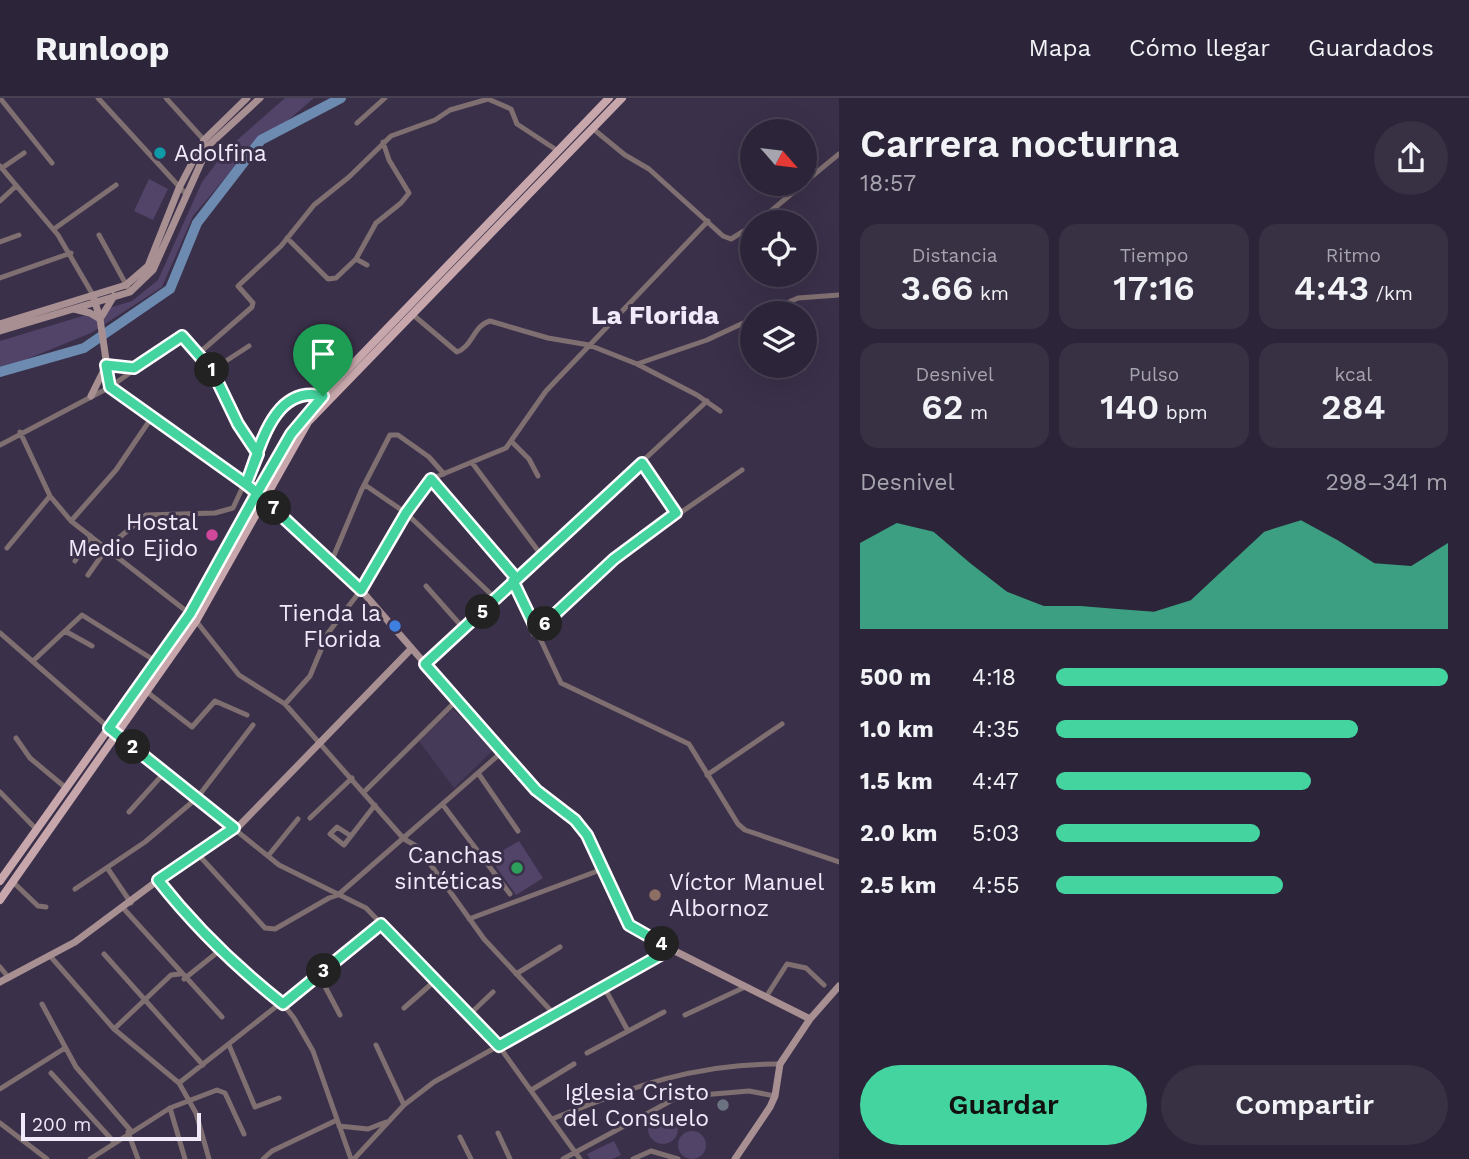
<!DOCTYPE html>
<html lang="es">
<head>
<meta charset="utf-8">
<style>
	:root { --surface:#2c2438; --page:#383043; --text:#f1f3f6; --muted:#a6a4ae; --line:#484153; --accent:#44d4a0 }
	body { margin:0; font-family:"Work Sans",sans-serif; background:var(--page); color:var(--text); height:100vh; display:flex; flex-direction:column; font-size:26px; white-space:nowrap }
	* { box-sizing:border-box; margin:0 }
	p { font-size:23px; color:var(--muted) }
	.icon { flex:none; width:38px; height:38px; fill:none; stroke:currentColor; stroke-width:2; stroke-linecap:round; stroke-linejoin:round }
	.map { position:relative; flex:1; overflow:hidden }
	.panel { display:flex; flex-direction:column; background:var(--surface); width:630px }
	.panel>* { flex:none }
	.needle { width:46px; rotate:118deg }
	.controls { position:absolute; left:740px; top:21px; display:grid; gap:14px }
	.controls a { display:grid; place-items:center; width:77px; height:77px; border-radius:50%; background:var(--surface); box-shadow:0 7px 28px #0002,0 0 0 2px var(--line); font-size:35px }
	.scale { position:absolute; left:21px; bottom:18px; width:180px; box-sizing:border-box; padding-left:7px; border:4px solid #f0eafa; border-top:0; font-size:19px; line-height:24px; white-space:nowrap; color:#f0eafa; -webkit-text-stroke:5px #3b304a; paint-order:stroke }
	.pin { position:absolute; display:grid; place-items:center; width:60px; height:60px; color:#fff; margin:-72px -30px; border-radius:50% 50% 50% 0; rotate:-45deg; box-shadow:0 0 7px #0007 }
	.pin .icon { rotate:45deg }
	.km { position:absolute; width:35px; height:35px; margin:-18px; border-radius:50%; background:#222; color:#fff; font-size:19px; line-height:35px; text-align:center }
	.round { display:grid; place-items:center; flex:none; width:74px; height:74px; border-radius:37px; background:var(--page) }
	.summary { display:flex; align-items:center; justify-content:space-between; height:119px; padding:0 21px }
	h1 { font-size:38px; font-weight:600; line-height:52px }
	.figures { display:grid; grid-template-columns:repeat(3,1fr); gap:10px; height:119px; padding:7px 21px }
	.figures div { display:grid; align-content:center; border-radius:18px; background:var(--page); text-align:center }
	.figures b { font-size:35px; font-weight:600 }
	.figures small { font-size:19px; font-weight:400 }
	.figures p { font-size:19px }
	.chart { height:196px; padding:14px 21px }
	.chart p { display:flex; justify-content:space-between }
	.chart svg { width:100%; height:126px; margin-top:7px; fill:var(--accent); opacity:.7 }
	.cta { display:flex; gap:14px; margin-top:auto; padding:14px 21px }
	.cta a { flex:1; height:80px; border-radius:42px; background:var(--accent); color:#111; font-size:28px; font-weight:600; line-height:80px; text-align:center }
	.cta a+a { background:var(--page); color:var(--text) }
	ul { padding:0 21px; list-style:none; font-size:23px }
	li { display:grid; grid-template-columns:112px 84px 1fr; align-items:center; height:52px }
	li i { height:18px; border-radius:9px; background:var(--accent) }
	header { display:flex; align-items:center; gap:42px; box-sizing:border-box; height:98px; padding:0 35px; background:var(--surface); border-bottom:2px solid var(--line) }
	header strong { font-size:33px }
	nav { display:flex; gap:38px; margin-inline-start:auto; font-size:24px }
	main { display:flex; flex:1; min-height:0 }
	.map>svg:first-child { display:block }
	.built { fill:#463a59 }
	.green { fill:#524368 }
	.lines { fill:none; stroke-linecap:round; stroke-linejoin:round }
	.river { stroke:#6d8bb0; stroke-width:10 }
	.street { stroke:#7f6f71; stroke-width:5 }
	.secondary { stroke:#a88f92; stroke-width:7 }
	.primary { stroke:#c7a7ab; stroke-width:8 }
	.route-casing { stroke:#fff; stroke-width:14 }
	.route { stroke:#44d4a0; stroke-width:9 }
	.culture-dot { fill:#0f9aa8; stroke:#3b304a; stroke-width:2.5 }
	.hotel-dot { fill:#d1479c; stroke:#3b304a; stroke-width:2.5 }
	.shop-dot { fill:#3f7fe0; stroke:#3b304a; stroke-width:2.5 }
	.leisure-dot { fill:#2e9e5b; stroke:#3b304a; stroke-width:2.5 }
	.education-dot { fill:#8d6e63; stroke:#3b304a; stroke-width:2.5 }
	.worship-dot { fill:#6b7280; stroke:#3b304a; stroke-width:2.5 }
	.labels { text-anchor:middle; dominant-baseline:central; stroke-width:6; stroke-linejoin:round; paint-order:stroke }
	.poi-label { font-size:23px; fill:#f0eafa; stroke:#3b304a; text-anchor:end }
	.quarter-label { font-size:26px; font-weight:bold; fill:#f0eafa; stroke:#3b304a }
</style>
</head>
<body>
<header>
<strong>Runloop</strong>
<nav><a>Mapa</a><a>Cómo llegar</a><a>Guardados</a></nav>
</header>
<main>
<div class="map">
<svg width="839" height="1061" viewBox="0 0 839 1061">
	<rect width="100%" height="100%" fill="#3b304a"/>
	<path class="built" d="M453 611 493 652 454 690 419 643Z"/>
	<path class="green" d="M285 0H314L236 67 193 118 162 189 91 235 0 272V243L132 203 158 182 202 84 227 51Z
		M149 81 168 91 153 122 134 113Z
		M519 743 543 780 516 797 490 760Z
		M648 1031a15 15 0 1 1 30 0a15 15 0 1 1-30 0Z
		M678 1047a14 14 0 1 1 28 0a14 14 0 1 1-28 0Z
		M614 1043 621 1057 612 1061H590L587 1056Z"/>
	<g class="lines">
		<path class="river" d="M0 274 84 250 170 191 197 125 261 42 341 0"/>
		<path class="street" d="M0 0 52 65
			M98 0 185 95
			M166 0 204 42
			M357 25 385 0
			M592 30 625 57 649 71 723 138 731 141 752 128
			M0 68 58 137 93 197
			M2 70 24 55
			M805 84 839 56
			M0 103 16 88
			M758 124 803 86
			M54 131 116 87
			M99 137 128 190
			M287 140 328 181 336 180 356 161 367 167
			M0 144 19 137
			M356 161 376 125 401 105 409 95 389 62 383 44
			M0 180 71 155
			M764 215 798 200 839 197
			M412 216 457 254C472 249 474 227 490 223L548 240 589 247 637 266 697 297 720 313
			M198 256 252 209 253 205 238 188 281 148 314 107 349 79 391 38 435 22 450 12 488 1 511 11 517 26 558 53
			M637 266 707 242 752 221
			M804 268V270
			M212 272 249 248
			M20 334 50 398 71 423 190 516
			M511 343 529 361 538 378
			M0 347 110 289 182 238 212 272 238 326 258 356 233 410 215 415 146 417 107 450 88 477
			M258 356C263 325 288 290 322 298
			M642 365 676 415
			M473 366 542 458
			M431 381 516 480
			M365 387 406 415 496 501
			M71 423 116 372 152 319
			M7 450 50 398
			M332 462 361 393 390 337H398L429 359 444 376
			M75 463 91 438
			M513 483 561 585 689 646 738 726 745 732 839 764
			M426 488 464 531
			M196 523 239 577 285 606 404 741 418 749 484 841 554 916
			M65 533 92 548
			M537 533 614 461 742 372
			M0 535 109 630 279 767 366 810 496 944 580 1061
			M34 562 82 517 157 564
			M425 566 707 303
			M147 594 192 629 215 603 247 617
			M285 606 310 578 328 535 361 492 406 415 431 381 506 350 546 293 708 123
			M16 640 30 660 66 690
			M478 675 518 733
			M707 677 782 626
			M0 694 37 732
			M364 694 457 602
			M443 707 510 796
			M129 714 165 674
			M310 720 352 680
			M351 738 337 729 330 736 344 747 375 707
			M196 754 265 830 275 831 329 800 338 797 502 654
			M268 758 298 721
			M108 771 131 805
			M158 782 219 853 283 906 294 920 313 953 351 1061
			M13 784 38 808 46 809
			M75 791 145 744 197 700 253 627
			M124 811 222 919
			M469 821 603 771
			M104 856 203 967
			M51 859 114 931 179 985 196 1015 209 1061
			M0 869 9 880
			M516 876 560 849
			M319 877 340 917
			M184 881 219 853
			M604 889 628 933
			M766 899 787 866 806 870 824 887
			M42 906 76 969 131 1033
			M404 910 437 881
			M470 916 493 894
			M685 917 745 889
			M114 931 171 877 180 876
			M229 947 255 1009 279 1000
			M376 947 404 1007
			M587 955 664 914
			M51 975 114 1044
			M179 985 381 826
			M0 991 65 950
			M533 991 574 966
			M170 1010 185 1061
			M552 1021C631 990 693 965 780 966
			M0 1025 47 1061
			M339 1028 368 1031 386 1024
			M128 1034 138 1061
			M498 1035 510 1061
			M460 1039 471 1061
			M90 1061 170 1010 217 992 225 995 244 1036
			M263 1061 272 1053 337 1022
			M354 1061 404 1007 434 984 671 851
			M563 1061 678 999 749 993 775 998
			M633 1061 651 1053 678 1061"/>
		<path class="secondary" d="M93 197 100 221 110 289 246 386 361 492 535 692 579 727 587 737 625 820 645 838 810 921
			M74 211 90 215 100 221 114 198
			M0 226 126 187 148 168 179 90 204 42 247 0
			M0 233 130 194 153 172 209 47 260 0
			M106 267 134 270
			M91 298 106 268
			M0 884 75 844 196 754 239 728 411 551
			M735 1061 770 1009 775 998 780 966 810 921 839 888"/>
		<path class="primary" d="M0 783 190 516 291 336 322 298 609 0
			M0 802 196 523 308 324 622 0"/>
	</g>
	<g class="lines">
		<defs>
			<path id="route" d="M323 298C272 286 260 352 246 386L110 289 106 267 134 270 182 238 212 272 238 326 258 356 246 386 257 395 190 516 109 630 234 730 158 782C195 829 236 869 283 906L381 826 499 948 671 851 629 827 587 737 575 722 536 692 425 566 642 365 676 415 614 461 537 533 513 483 516 480 431 381 406 415 361 492 257 395 291 336 323 298"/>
		</defs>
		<use href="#route" class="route-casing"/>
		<use href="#route" class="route"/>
	</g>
	<circle class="culture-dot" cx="160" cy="55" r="7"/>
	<circle class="hotel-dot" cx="212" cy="437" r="7"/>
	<circle class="shop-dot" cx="395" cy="528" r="7"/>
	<circle class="leisure-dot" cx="517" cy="770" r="7"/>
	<circle class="education-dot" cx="655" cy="797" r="7"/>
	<circle class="worship-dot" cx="723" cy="1007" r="7"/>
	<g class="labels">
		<g class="poi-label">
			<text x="174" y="55" text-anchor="start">Adolfina</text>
			<text x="198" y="424">Hostal<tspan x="198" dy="26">Medio Ejido</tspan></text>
			<text x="381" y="515">Tienda la<tspan x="381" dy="26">Florida</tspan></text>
			<text x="503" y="757">Canchas<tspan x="503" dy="26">sintéticas</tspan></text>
			<text x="669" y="784" text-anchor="start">Víctor Manuel<tspan x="669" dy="26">Albornoz</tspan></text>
			<text x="709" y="994">Iglesia Cristo<tspan x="709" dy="26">del Consuelo</tspan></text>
		</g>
		<g class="quarter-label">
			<text x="655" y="217">La Florida</text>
		</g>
	</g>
</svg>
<div class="controls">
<a><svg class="needle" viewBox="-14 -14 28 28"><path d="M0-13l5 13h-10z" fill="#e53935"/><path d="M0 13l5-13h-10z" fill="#a6a4ae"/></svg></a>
<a><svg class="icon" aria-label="locate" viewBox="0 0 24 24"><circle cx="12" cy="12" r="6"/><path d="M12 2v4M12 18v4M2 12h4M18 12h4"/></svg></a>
<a><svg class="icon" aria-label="layers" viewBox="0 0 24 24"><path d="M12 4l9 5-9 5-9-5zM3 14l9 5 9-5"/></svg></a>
</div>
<div class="scale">200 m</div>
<div class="pin" style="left:323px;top:298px;background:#1e9e55"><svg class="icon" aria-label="arrive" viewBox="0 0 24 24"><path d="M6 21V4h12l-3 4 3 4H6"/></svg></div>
<b class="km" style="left:212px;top:272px">1</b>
<b class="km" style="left:133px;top:649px">2</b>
<b class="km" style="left:324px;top:873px">3</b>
<b class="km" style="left:662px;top:846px">4</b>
<b class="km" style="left:483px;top:514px">5</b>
<b class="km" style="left:545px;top:526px">6</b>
<b class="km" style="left:274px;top:410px">7</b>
</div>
<section class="panel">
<div class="summary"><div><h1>Carrera nocturna</h1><p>18:57</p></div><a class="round"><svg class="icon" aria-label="share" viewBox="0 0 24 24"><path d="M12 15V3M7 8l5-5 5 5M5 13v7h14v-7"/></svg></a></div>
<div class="figures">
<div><p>Distancia</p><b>3.66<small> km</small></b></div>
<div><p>Tiempo</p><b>17:16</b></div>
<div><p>Ritmo</p><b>4:43<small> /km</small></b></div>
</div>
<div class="figures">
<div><p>Desnivel</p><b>62<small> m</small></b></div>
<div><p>Pulso</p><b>140<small> bpm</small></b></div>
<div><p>kcal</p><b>284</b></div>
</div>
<div class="chart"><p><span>Desnivel</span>298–341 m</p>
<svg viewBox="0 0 160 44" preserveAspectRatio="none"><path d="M0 44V14L10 7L20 10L30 21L40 31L50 36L60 36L70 37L80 38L90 34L100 22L110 10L120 6L130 13L140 21L150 22L160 14V44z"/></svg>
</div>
<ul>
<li><b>500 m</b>4:18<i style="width:100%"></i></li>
<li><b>1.0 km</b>4:35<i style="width:77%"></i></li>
<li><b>1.5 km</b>4:47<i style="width:65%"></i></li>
<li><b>2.0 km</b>5:03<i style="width:52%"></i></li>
<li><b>2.5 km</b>4:55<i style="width:58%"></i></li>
</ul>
<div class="cta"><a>Guardar</a><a>Compartir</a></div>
</section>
</main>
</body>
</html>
